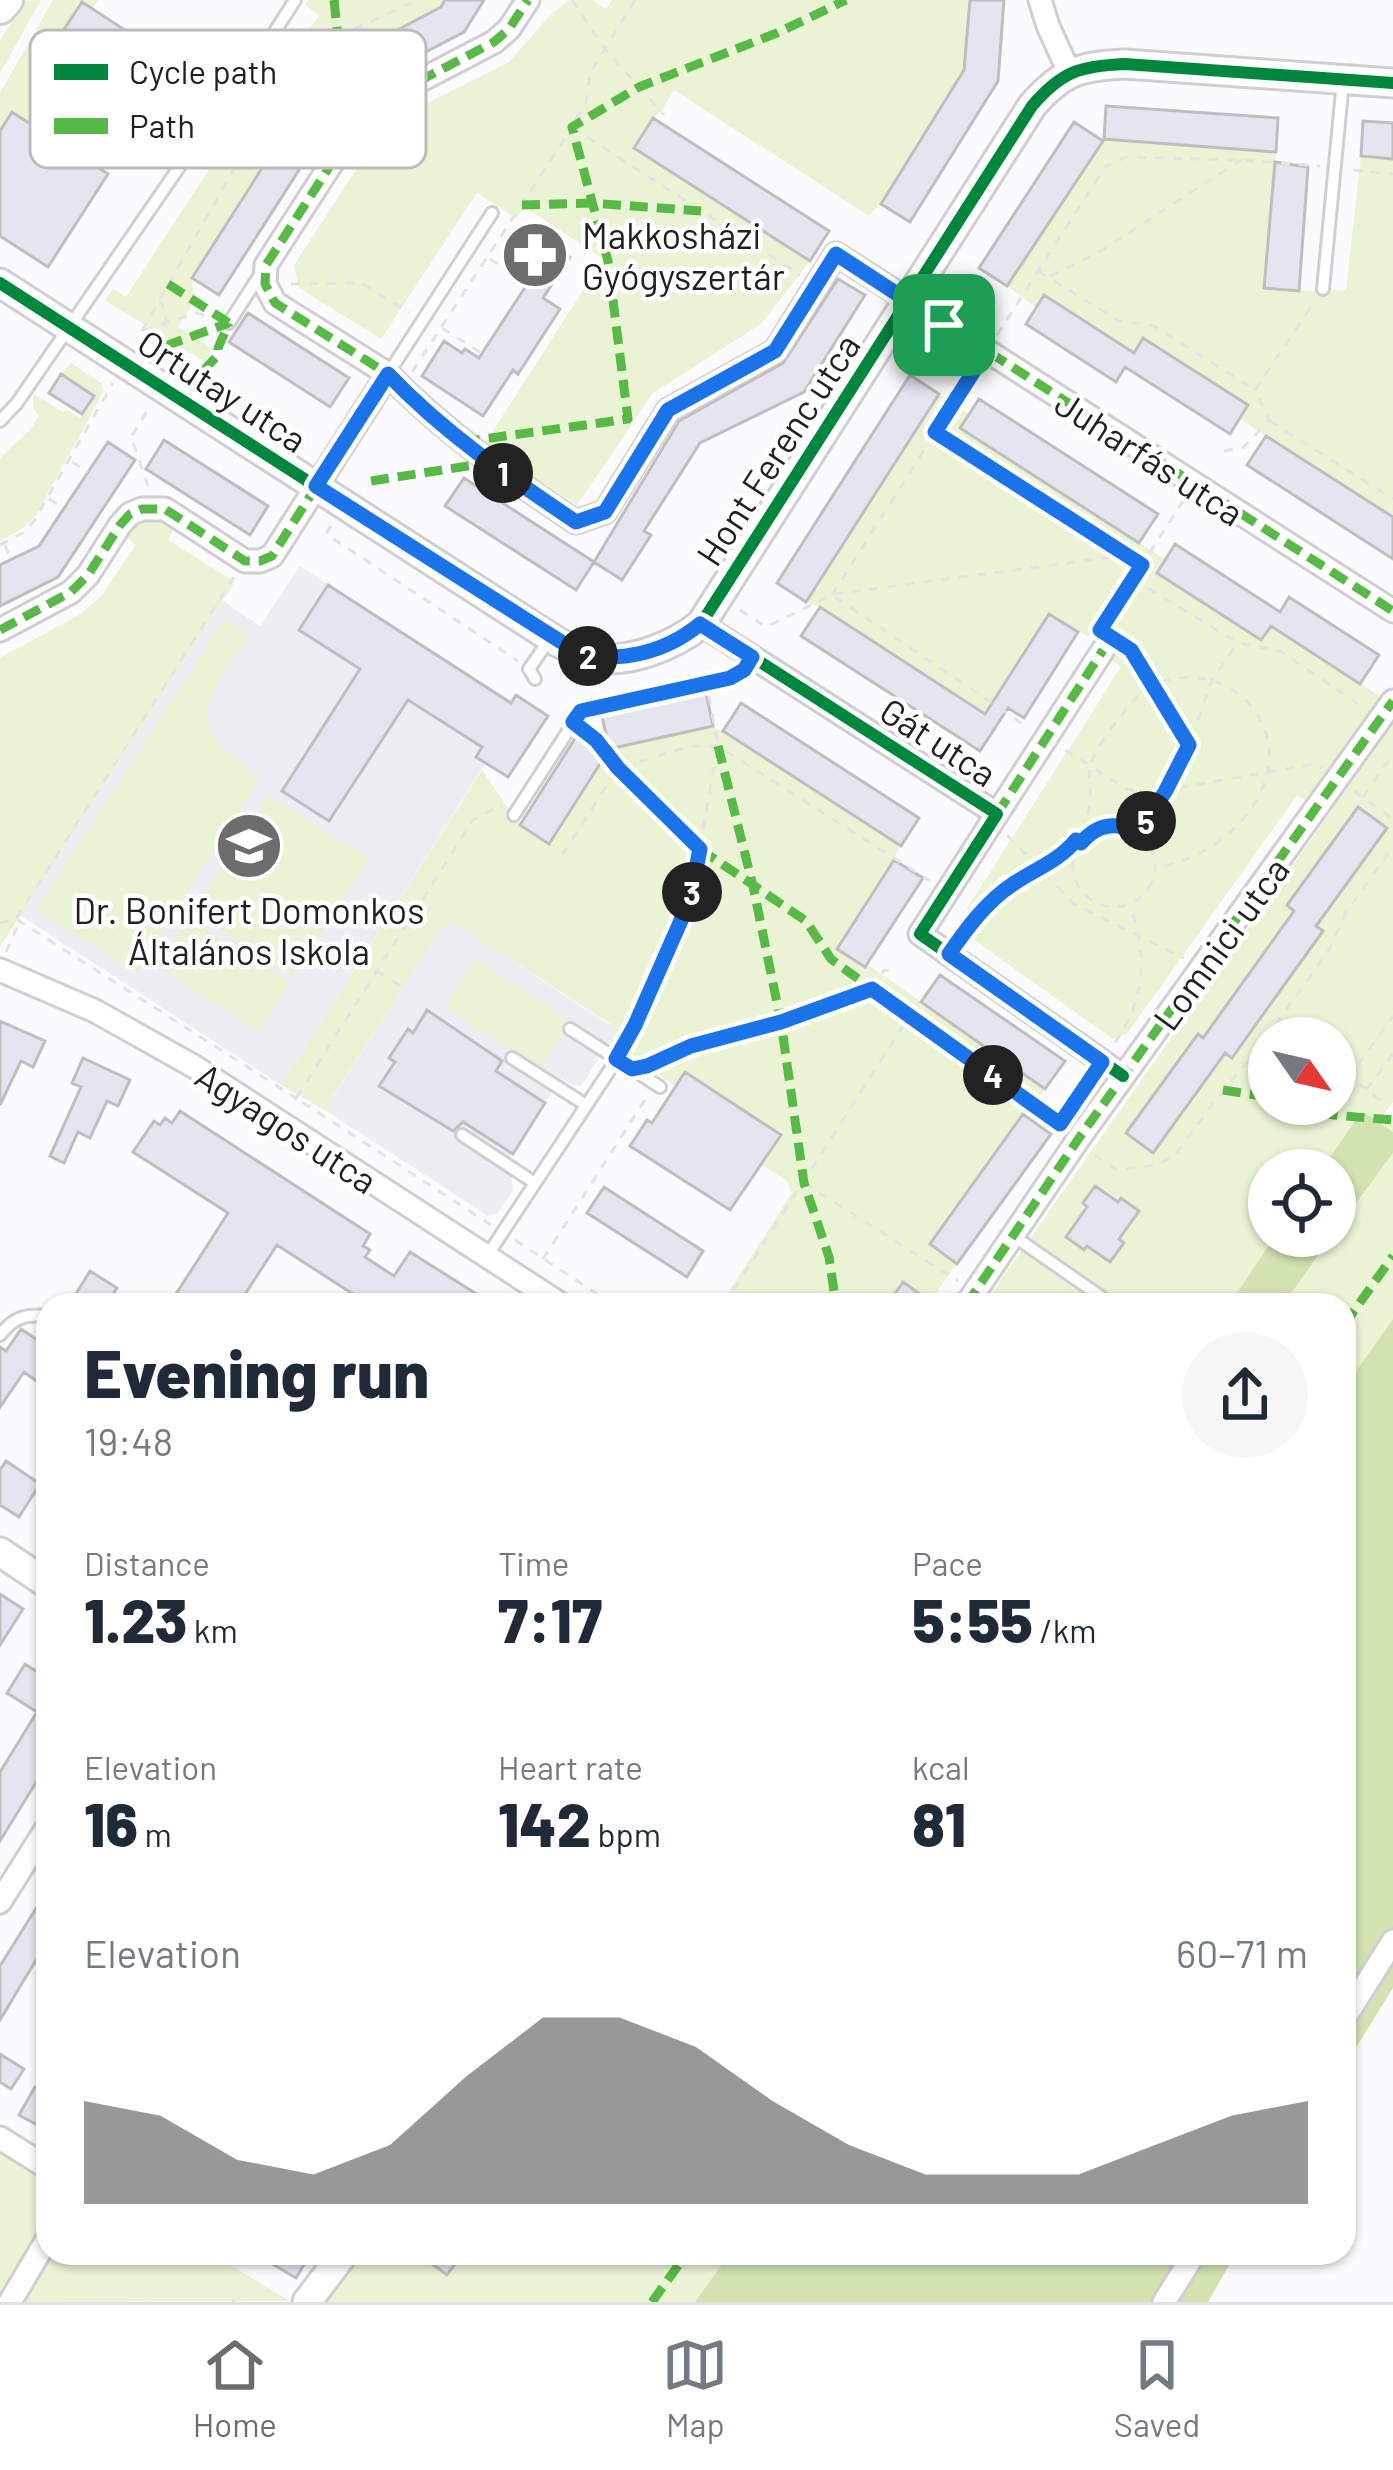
<!DOCTYPE html>
<html lang="en">
<head>
<meta charset="utf-8">
<style>
	:root { --surface:#fff; --page:#f6f6f7; --text:#1f2937; --muted:#747a83; --line:#e0e1e3; --accent:#6d6d6e }
	body { margin:0; font-family:Barlow,sans-serif; background:var(--page); color:var(--text); height:100vh; display:flex; flex-direction:column; font-size:45px; white-space:nowrap }
	* { box-sizing:border-box; margin:0 }
	p { font-size:39px; color:var(--muted) }
	.icon { flex:none; width:66px; height:66px; fill:none; stroke:currentColor; stroke-width:2; stroke-linecap:round; stroke-linejoin:round }
	.map { position:relative; flex:1; overflow:hidden }
	.drawer { position:absolute; left:36px; top:1293px; width:1320px; height:972px; display:flex; flex-direction:column; background:var(--surface); border-radius:36px; box-shadow:0 3px 9px #0004 }
	.drawer>* { flex:none }
	.needle { width:78px; rotate:124deg }
	.tools { position:absolute; left:1248px; top:1017px; display:grid; gap:24px }
	.tools a { display:grid; place-items:center; width:108px; height:108px; border-radius:50%; background:var(--surface); box-shadow:0 3px 9px #0004; font-size:60px }
	.pin { position:absolute; display:grid; place-items:center; width:102px; height:102px; color:#fff; margin:-51px; border-radius:24px; box-shadow:0 6px 18px #0006 }
	.km { position:absolute; width:60px; height:60px; margin:-30px; border-radius:50%; background:#222; color:#fff; font-size:33px; line-height:60px; text-align:center }
	.round { display:grid; place-items:center; flex:none; width:126px; height:126px; border-radius:63px; background:var(--page) }
	.headline { display:flex; align-items:center; justify-content:space-between; height:204px; padding:0 48px }
	h1 { font-size:66px; font-weight:800; line-height:90px }
	.metrics { display:grid; grid-template-columns:repeat(3,1fr); gap:18px; height:204px; padding:12px 48px }
	.metrics div { display:grid; align-content:center }
	.metrics b { font-size:60px; font-weight:800 }
	.metrics small { font-size:33px; font-weight:400 }
	.metrics p { font-size:33px }
	.chart { height:336px; padding:24px 48px }
	.chart p { display:flex; justify-content:space-between }
	.chart svg { width:100%; height:216px; margin-top:12px; fill:var(--accent); opacity:.7 }
	.tabs { display:flex; justify-content:space-around; align-items:center; height:168px; border-top:3px solid var(--line); background:var(--surface); font-size:33px; color:var(--muted) }
	.tabs a { display:grid; justify-items:center; gap:6px }
	.tabs .active { color:var(--accent) }
	.map>svg:first-child { display:block }
	.built { fill:#ededf4 }
	.green { fill:#eaf4d5; fill-rule:evenodd }
	.forest { fill:#d3e2b1 }
	.building { fill:#e5e5f0; stroke:#bebebf; stroke-width:3 }
	.lines { fill:none; stroke-linecap:round; stroke-linejoin:round }
	.service-casing { stroke:#cfcfd1; stroke-width:16 }
	.minor-casing { stroke:#cfcfd1; stroke-width:27 }
	.tertiary-casing { stroke:#cfcfd1; stroke-width:33 }
	.secondary-casing { stroke:#cfcfd1; stroke-width:36 }
	.path { stroke:#e3e3e4; stroke-width:3; stroke-dasharray:9 9; stroke-linecap:butt }
	.service { stroke:#fefeff; stroke-width:10 }
	.minor { stroke:#fefeff; stroke-width:21 }
	.tertiary { stroke:#fefeff; stroke-width:27 }
	.secondary { stroke:#fefeff; stroke-width:30 }
	.quiet { stroke:#58b947; stroke-width:9; stroke-dasharray:18 9; stroke-linecap:butt }
	.cycleway-casing { stroke:#fff; stroke-width:20 }
	.cycleway { stroke:#00873e; stroke-width:12 }
	.route-casing { stroke:#fff; stroke-width:24 }
	.route { stroke:#1a73e8; stroke-width:15 }
	.labels { text-anchor:middle; dominant-baseline:central; stroke-width:9; stroke-linejoin:round; paint-order:stroke }
	.poi-label { font-size:36px; fill:#202021; stroke:#fff; text-anchor:start }
	.street-label { font-size:36px; fill:#202021; stroke:#fff }
	.key { fill:#fff; stroke:#bcbcbc; stroke-width:3 }
	.key-label { font-size:33px; fill:#202021 }
</style>
</head>
<body>
<div class="map">
<svg width="1393" height="2302" viewBox="0 0 1393 2302">
	<rect width="100%" height="100%" fill="#fbfbfd"/>
	<path class="built" d="M300 566 495 692 483 711 500 721 516 695 548 716 508 777 485 764 281 1085 20 915 223 601 260 626Z
		M455 924 612 1026 613 1036 582 1085 574 1086 561 1078 503 1168 511 1174 513 1190 498 1213 488 1216 331 1114 329 1103 443 926Z"/>
	<path class="green" d="M41 0 0 73V41L23 1Z
		M53 0H99L45 60 79 83 49 135 12 112 0 131V93Z
		M308 0H445L441 7 334 63 321 75 192 278 194 301 178 327 213 349 205 362 104 300 113 289 126 297 208 171 264 69 271 73 300 28 308 32 319 15 305 5Z
		M569 0H592L606 9 612 0H970L964 70 880 204 869 216 674 90 663 109 653 119 810 261 761 324 653 393 577 505 484 445 603 259 525 207 516 218 477 193 381 339 299 288 294 265 375 141 400 117 509 62 551 14Z
		M1104 139 1276 152 1264 288 1299 291 1346 290 1361 156 1393 159V518L1240 419 1248 405 1143 339 1134 353 1045 296 1037 308 1007 286Z
		M71 363 101 383 104 391 36 515 23 528 0 541V458L29 431 39 416 33 408 34 394 63 412 65 409 80 418 94 396 61 374Z
		M939 394 969 414 961 428 1166 560 1158 573 1261 640 1271 626 1384 699 1310 803 1297 795 1127 1034 1113 1039 967 935 964 913 1121 667 1108 658 1113 651 1049 614 985 714 820 607 806 602Z
		M150 520 163 521 176 526 168 540 235 582 0 947V658L82 613 102 595 136 545 125 536 136 526Z
		M225 619 249 635C228 668 186 712 222 748 234 759 248 767 259 780L136 973 35 910Z
		M1393 723V1102L1382 1117 1393 1125V1132L1362 1111 1321 1170H1269V1236H1275L1229 1305H983ZM1269 1038H1335V1104H1269Z
		M713 726 901 846 837 949 864 967 867 964 1045 1089 1023 1114 930 1243 957 1263 930 1302 903 1283 887 1305H720L792 1193 787 1181 762 1165 781 1134 685 1073 675 1086 609 1043 613 1036 612 1025 455 924 443 926 329 1102 331 1114 281 1085 482 770 520 825 549 844 609 749Z
		M268 795 369 859 294 977 193 912Z
		M188 918 290 983 259 1032 157 967Z
		M475 959 571 1021 539 1069 444 1007Z
		M1393 1153V1319L1344 1388V1305H1283Z
		M0 2147 48 2176V2224L0 2299Z
		M52 2253H210L290 2301 21 2302Z
		M360 2253H730L695 2302H324Z"/>
	<path class="forest" d="M1362 1111 1393 1132V1153L1335 1232V1170H1321Z
		M1275 1236H1332L1283 1305H1229Z
		M1393 1319V1988L1344 2067V1388Z
		M730 2253H1236L1208 2302H695Z"/>
	<path class="building" d="M445 0H484L464 32 349 92 219 295 192 278 326 68 441 7Z
		M970 0H1004L998 81 910 222 881 204 964 70Z
		M82 2 172 61 179 49 213 71 174 131 86 73 79 83 44 60Z
		M1106 106 1278 118 1276 152 1104 139Z
		M12 112 108 174 48 267 0 236V131Z
		M653 118 829 231 810 261 634 148Z
		M1363 121 1393 123V159L1361 156Z
		M1074 122 1103 141 1007 286 979 268Z
		M1275 162 1308 167 1299 291 1264 288Z
		M531 231 570 257 543 298 560 309 518 374 513 370 483 416 422 376 444 341 462 353 465 349 479 358 533 275 511 261Z
		M838 279 865 295 804 392 700 443 644 531 651 535 622 580 594 562 679 421 783 363Z
		M1044 295 1134 353 1143 338 1248 405 1230 434 1125 367 1116 382 1026 324Z
		M248 313 349 378 330 407 229 342Z
		M61 374 94 396 82 414 49 393Z
		M910 375 939 394 806 602 777 583Z
		M979 399 1158 514 1139 543 960 428Z
		M1266 436 1393 517V559L1247 465Z
		M164 440 268 506 250 535 146 469Z
		M108 442 135 460 58 577 0 606V565L39 546Z
		M464 478 594 562 576 590 445 506Z
		M1175 544 1280 612 1289 597 1379 655 1360 684 1271 626 1261 640 1157 573Z
		M328 585 511 703 516 695 548 716 508 777 476 757 482 747 408 700 329 821 282 791 360 669 299 630Z
		M820 607 985 714 1049 614 1078 632 1024 718 1008 708 980 751 801 636Z
		M706 693 713 726 609 749 602 716Z
		M741 703 919 818 901 846 723 731Z
		M576 737 605 756 549 844 520 825Z
		M1358 807 1387 828 1316 926 1323 931 1277 995 1232 1058 1225 1053 1153 1153 1126 1133 1198 1034 1203 1038 1294 911 1287 905Z
		M894 860 923 878 865 967 837 949Z
		M940 975 1065 1061 1045 1089 921 1002Z
		M427 1010 502 1061 496 1071 545 1103 513 1154 463 1122 453 1131 379 1086 395 1062 389 1058 408 1029 413 1033Z
		M0 1021 45 1041 33 1067 21 1061 0 1105Z
		M83 1058 130 1080 118 1106 107 1101 90 1138 78 1132 64 1163 50 1156 81 1087 72 1083Z
		M685 1072 781 1135 730 1210 630 1146 647 1120 652 1123Z
		M180 1111 370 1234 363 1246 370 1250 365 1257 394 1276 410 1252 494 1305H370L277 1245 238 1305H169L228 1213 133 1152 154 1121 160 1125 165 1118 172 1123Z
		M1023 1114 1051 1134 957 1264 930 1244Z
		M1095 1186 1118 1202 1121 1198 1139 1211 1119 1239 1124 1243 1110 1262 1087 1246 1084 1250 1066 1237 1087 1207 1083 1203Z
		M604 1187 703 1251 687 1277 587 1213Z
		M90 1271 117 1288 106 1305H69Z
		M903 1282 935 1305H887Z
		M21 1329 48 1347V1389L24 1372 0 1407V1347L6 1351Z
		M6 1461 40 1484 19 1517 0 1505V1470Z
		M0 1594 23 1609 0 1645Z
		M25 1664 48 1679V1763L0 1841V1772L37 1712 7 1693Z
		M48 1889V1940L0 2020V1966Z
		M0 2054 24 2069 11 2089 0 2082Z
		M35 2087 48 2094V2131L19 2115Z
		M254 2253H311L296 2278Z
		M417 2253H463L447 2275Z"/>
	<g class="lines">
		<defs>
			<path id="service" d="M1323 289 1343 81
				M229 323 261 273
				M388 374 492 213
				M0 421 17 403 182 163 214 127 295 0
				M535 679 529 669 549 640
				M514 815 581 711 730 678 744 670 752 657
				M570 1029 617 1059
				M512 1058 586 1105
				M462 1135 535 1183
				M1012 1235 1113 1305
				M487 1256 617 1059 660 1087
				M0 1335C14 1317 25 1314 48 1316"/>
			<path id="minor" d="M1040 0 1048 26 1069 72
				M388 374C444 432 509 477 576 522L605 512 668 410 775 351 836 254 1393 611
				M701 624 997 814 920 934 1123 1076
				M0 630 71 592 88 575 120 525 130 514 142 509H165L245 561H260L272 556 388 374 275 303 265 284 266 265 359 121 379 102 494 42 509 29 528 0
				M997 814 1103 650
				M0 970 95 1011 195 1067 562 1305
				M966 1305 1079 1138 1393 701
				M0 1902 48 1826
				M1344 2019 1393 1941
				M0 2138 48 2168
				M10 2302 48 2238
				M1164 2302 1195 2253"/>
			<path id="tertiary" d="M0 283 556 641C567 647 579 654 592 657 627 665 674 646 701 624L1032 106C1062 71 1080 66 1125 64L1393 83
				M0 1552 48 1584
				M307 2302 344 2253"/>
			<path id="secondary" d="M0 8 7 0"/>
		</defs>
		<use href="#service" class="service-casing"/>
		<use href="#minor" class="minor-casing"/>
		<use href="#tertiary" class="tertiary-casing"/>
		<use href="#secondary" class="secondary-casing"/>
		<path class="path" d="M572 0 604 48 664 115
			M635 0 590 73 586 102 572 127 800 275
			M1353 170 1393 174
			M490 259 529 284
			M1038 271 1119 321 1154 326 1255 390
			M1050 276 1096 254 1241 160
			M291 284 361 283 410 313
			M442 328 481 353
			M144 330 197 313 214 318
			M142 331 294 63 325 42 418 0
			M997 335 1105 167 1126 157 1241 160 1320 166
			M159 342C167 327 169 316 160 301
			M412 372 571 129
			M1270 421 1393 499
			M937 433 1142 565
			M1224 451 1244 447 1269 420 1255 390 1314 302
			M72 462 88 472
			M148 486 131 437 149 408
			M49 499 64 508
			M331 526 326 534 518 661
			M0 545 23 533 34 521 113 383
			M5 545 11 560
			M1133 579 1238 643 1280 651 1360 705
			M834 594 1127 555
			M832 595 976 368
			M740 610 766 627 832 595 1026 726
			M1101 629 1183 501
			M1125 646 1131 650 1188 743
			M589 734 618 768 699 848
			M1065 750 1127 789 1148 793 1314 764 1322 769
			M1354 791 1393 819
			M1363 797 1393 754
			M1073 866a41 41 0 1 1 82 0a41 41 0 1 1-82 0Z
			M1139 831 1165 792 1189 745 1212 680 1237 644
			M1007 835 1074 904 1184 958
			M562 855 618 768 691 746H718L930 881
			M0 923 16 919 296 1098 290 1106
			M961 937C976 917 992 899 1012 885 1035 869 1062 861 1078 837 1089 821 1091 803 1090 784 1090 778 1088 772 1090 766 1094 749 1129 702 1143 692 1160 679 1183 675 1204 679 1222 682 1238 691 1250 705 1297 759 1251 828 1198 854 1185 861 1169 865 1155 869
			M6 952 17 927 16 919 234 577
			M377 971 403 988
			M872 989 1061 1125
			M1115 1043C1146 995 1148 959 1130 905
			M623 1047 690 900 718 746 709 696
			M651 1064 691 1046 781 1022 872 989 884 970 895 971
			M1366 1090 1393 1054
			M1380 1100 1349 1077 1393 1016
			M1061 1123 1090 1081
			M1095 1155 1116 1170 1158 1165 1176 1154 1223 1090 1254 1055 1329 950 1346 912 1393 847
			M804 1183 958 1281
			M491 1225 296 1098 473 820 499 806 502 808
			M515 1240 614 1305
			M543 1259 648 1095
			M732 1296 744 1305
			M724 1305 909 1017
			M232 2299 235 2302"/>
		<use href="#service" class="service"/>
		<use href="#minor" class="minor"/>
		<use href="#tertiary" class="tertiary"/>
		<use href="#secondary" class="secondary"/>
		<path class="quiet" d="M334 0 338 37
			M522 205 591 203 701 211
			M168 284 229 323
			M165 346 229 323
			M203 371 218 355V348L229 323
			M388 374C444 432 509 477 576 522L605 512 668 410 775 351 836 254 1393 611
			M462 442 628 419 608 261 572 127 639 87 777 33 846 0
			M371 481 487 463
			M0 630 71 592 88 575 120 525 130 514 142 509H165L245 561H260L272 556 388 374 275 303 265 284 266 265 359 121 379 102 494 42 509 29 528 0
			M718 746 753 886 781 1022 804 1183 829 1257 836 1305
			M997 814 1103 650
			M700 849 806 921 831 959 872 989
			M1223 1090 1269 1097
			M1294 1104 1333 1115 1393 1120
			M966 1305 1079 1138 1393 701
			M1344 1325 1393 1256
			M652 2302 687 2253"/>
		<defs>
			<path id="cycleway" d="M0 283 556 641C567 647 579 654 592 657 627 665 674 646 701 624L1032 106C1062 71 1080 66 1125 64L1393 83
				M701 624 997 814 920 934 1123 1076"/>
		</defs>
		<use href="#cycleway" class="cycleway-casing"/>
		<use href="#cycleway" class="cycleway"/>
	</g>
	<g class="lines">
		<defs>
			<path id="route" d="M836 254 986 352 935 432 1142 565 1100 630 1131 650 1189 745 1165 792 1138 833C1116 821 1097 824 1081 843L1076 840C1059 861 1035 869 1013 884 986 902 967 928 949 954L1102 1062 1060 1124 872 989 781 1022 691 1046 647 1066 632 1069 616 1059 635 1025 690 900 700 849 618 768 596 740 573 722 581 711 730 678 744 670 752 657 700 624C666 652 616 666 574 650L316 486 388 374C444 433 509 477 576 522L605 512 668 410 775 351Z"/>
		</defs>
		<use href="#route" class="route-casing"/>
		<use href="#route" class="route"/>
	</g>
	<defs>
		<symbol id="pharmacy-disc" viewBox="-11 -11 22 22"><circle r="9.5" fill="#6d6d6e" stroke="#fff"/><path d="M-2-6h4v4h4v4h-4v4h-4v-4h-4v-4h4Z" fill="#fff"/></symbol>
		<symbol id="school-disc" viewBox="-11 -11 22 22"><circle r="9.5" fill="#6d6d6e" stroke="#fff"/><path d="M0-5L7-2L0 1L-7-2ZM-4 1L0 2.5L4 1V4Q0 6-4 4Z" fill="#fff"/></symbol>
	</defs>
	<g fill-rule="evenodd">
		<use href="#pharmacy-disc" x="497" y="217" width="76" height="76"/>
		<use href="#school-disc" x="211" y="808" width="76" height="76"/>
	</g>
	<g class="labels">
		<g class="poi-label">
			<text x="582" y="234">Makkosházi<tspan x="582" dy="41">Gyógyszertár</tspan></text>
			<text x="249" y="909" text-anchor="middle">Dr. Bonifert Domonkos<tspan x="249" dy="41">Általános Iskola</tspan></text>
		</g>
		<g class="street-label">
			<text transform="translate(223 390) rotate(33)">Ortutay utca</text>
			<text transform="translate(777 449) rotate(-57)">Hont Ferenc utca</text>
			<text transform="translate(1150 457) rotate(33)">Juharfás utca</text>
			<text transform="translate(939 741) rotate(33)">Gát utca</text>
			<text transform="translate(1220 943) rotate(-54)">Lomnici utca</text>
			<text transform="translate(287 1127) rotate(33)">Agyagos utca</text>
		</g>
	</g>
	<rect x="30" y="30" width="396" height="138" rx="18" class="key"/>
	<rect x="54" y="64" width="54" height="16" fill="#00873e"/>
	<rect x="54" y="118" width="54" height="16" fill="#58b947"/>
	<g class="key-label">
		<text x="129" y="84">Cycle path</text>
		<text x="129" y="138">Path</text>
	</g>
</svg>
<div class="tools">
<a><svg class="needle" viewBox="-14 -14 28 28"><path d="M0-13l5 13h-10z" fill="#e53935"/><path d="M0 13l5-13h-10z" fill="#747a83"/></svg></a>
<a><svg class="icon" aria-label="locate" viewBox="0 0 24 24"><circle cx="12" cy="12" r="6"/><path d="M12 2v4M12 18v4M2 12h4M18 12h4"/></svg></a>
</div>
<div class="pin" style="left:944px;top:325px;background:#1e9e55"><svg class="icon" aria-label="arrive" viewBox="0 0 24 24"><path d="M6 21V4h12l-3 4 3 4H6"/></svg></div>
<b class="km" style="left:503px;top:473px">1</b>
<b class="km" style="left:588px;top:656px">2</b>
<b class="km" style="left:692px;top:892px">3</b>
<b class="km" style="left:993px;top:1075px">4</b>
<b class="km" style="left:1146px;top:821px">5</b>
<section class="drawer">
<div class="headline"><div><h1>Evening run</h1><p>19:48</p></div><a class="round"><svg class="icon" aria-label="share" viewBox="0 0 24 24"><path d="M12 15V3M7 8l5-5 5 5M5 13v7h14v-7"/></svg></a></div>
<div class="metrics">
<div><p>Distance</p><b>1.23<small> km</small></b></div>
<div><p>Time</p><b>7:17</b></div>
<div><p>Pace</p><b>5:55<small> /km</small></b></div>
</div>
<div class="metrics">
<div><p>Elevation</p><b>16<small> m</small></b></div>
<div><p>Heart rate</p><b>142<small> bpm</small></b></div>
<div><p>kcal</p><b>81</b></div>
</div>
<div class="chart"><p><span>Elevation</span>60–71 m</p>
<svg viewBox="0 0 160 44" preserveAspectRatio="none"><path d="M0 44V23L10 26L20 35L30 38L40 32L50 18L60 6L70 6L80 12L90 23L100 32L110 38L120 38L130 38L140 32L150 26L160 23V44z"/></svg>
</div>
</section>
</div>
<nav class="tabs">
<a class="active"><svg class="icon" aria-label="home" viewBox="0 0 24 24"><path d="M3 11l9-7 9 7M6 9v11h12V9"/></svg>Home</a>
<a><svg class="icon" aria-label="map" viewBox="0 0 24 24"><path d="M3 6l6-2 6 2 6-2v14l-6 2-6-2-6 2zM9 4v14M15 6v14"/></svg>Map</a>
<a><svg class="icon" aria-label="saved" viewBox="0 0 24 24"><path d="M7 4h10v16l-5-4-5 4z"/></svg>Saved</a>
</nav>
</body>
</html>
